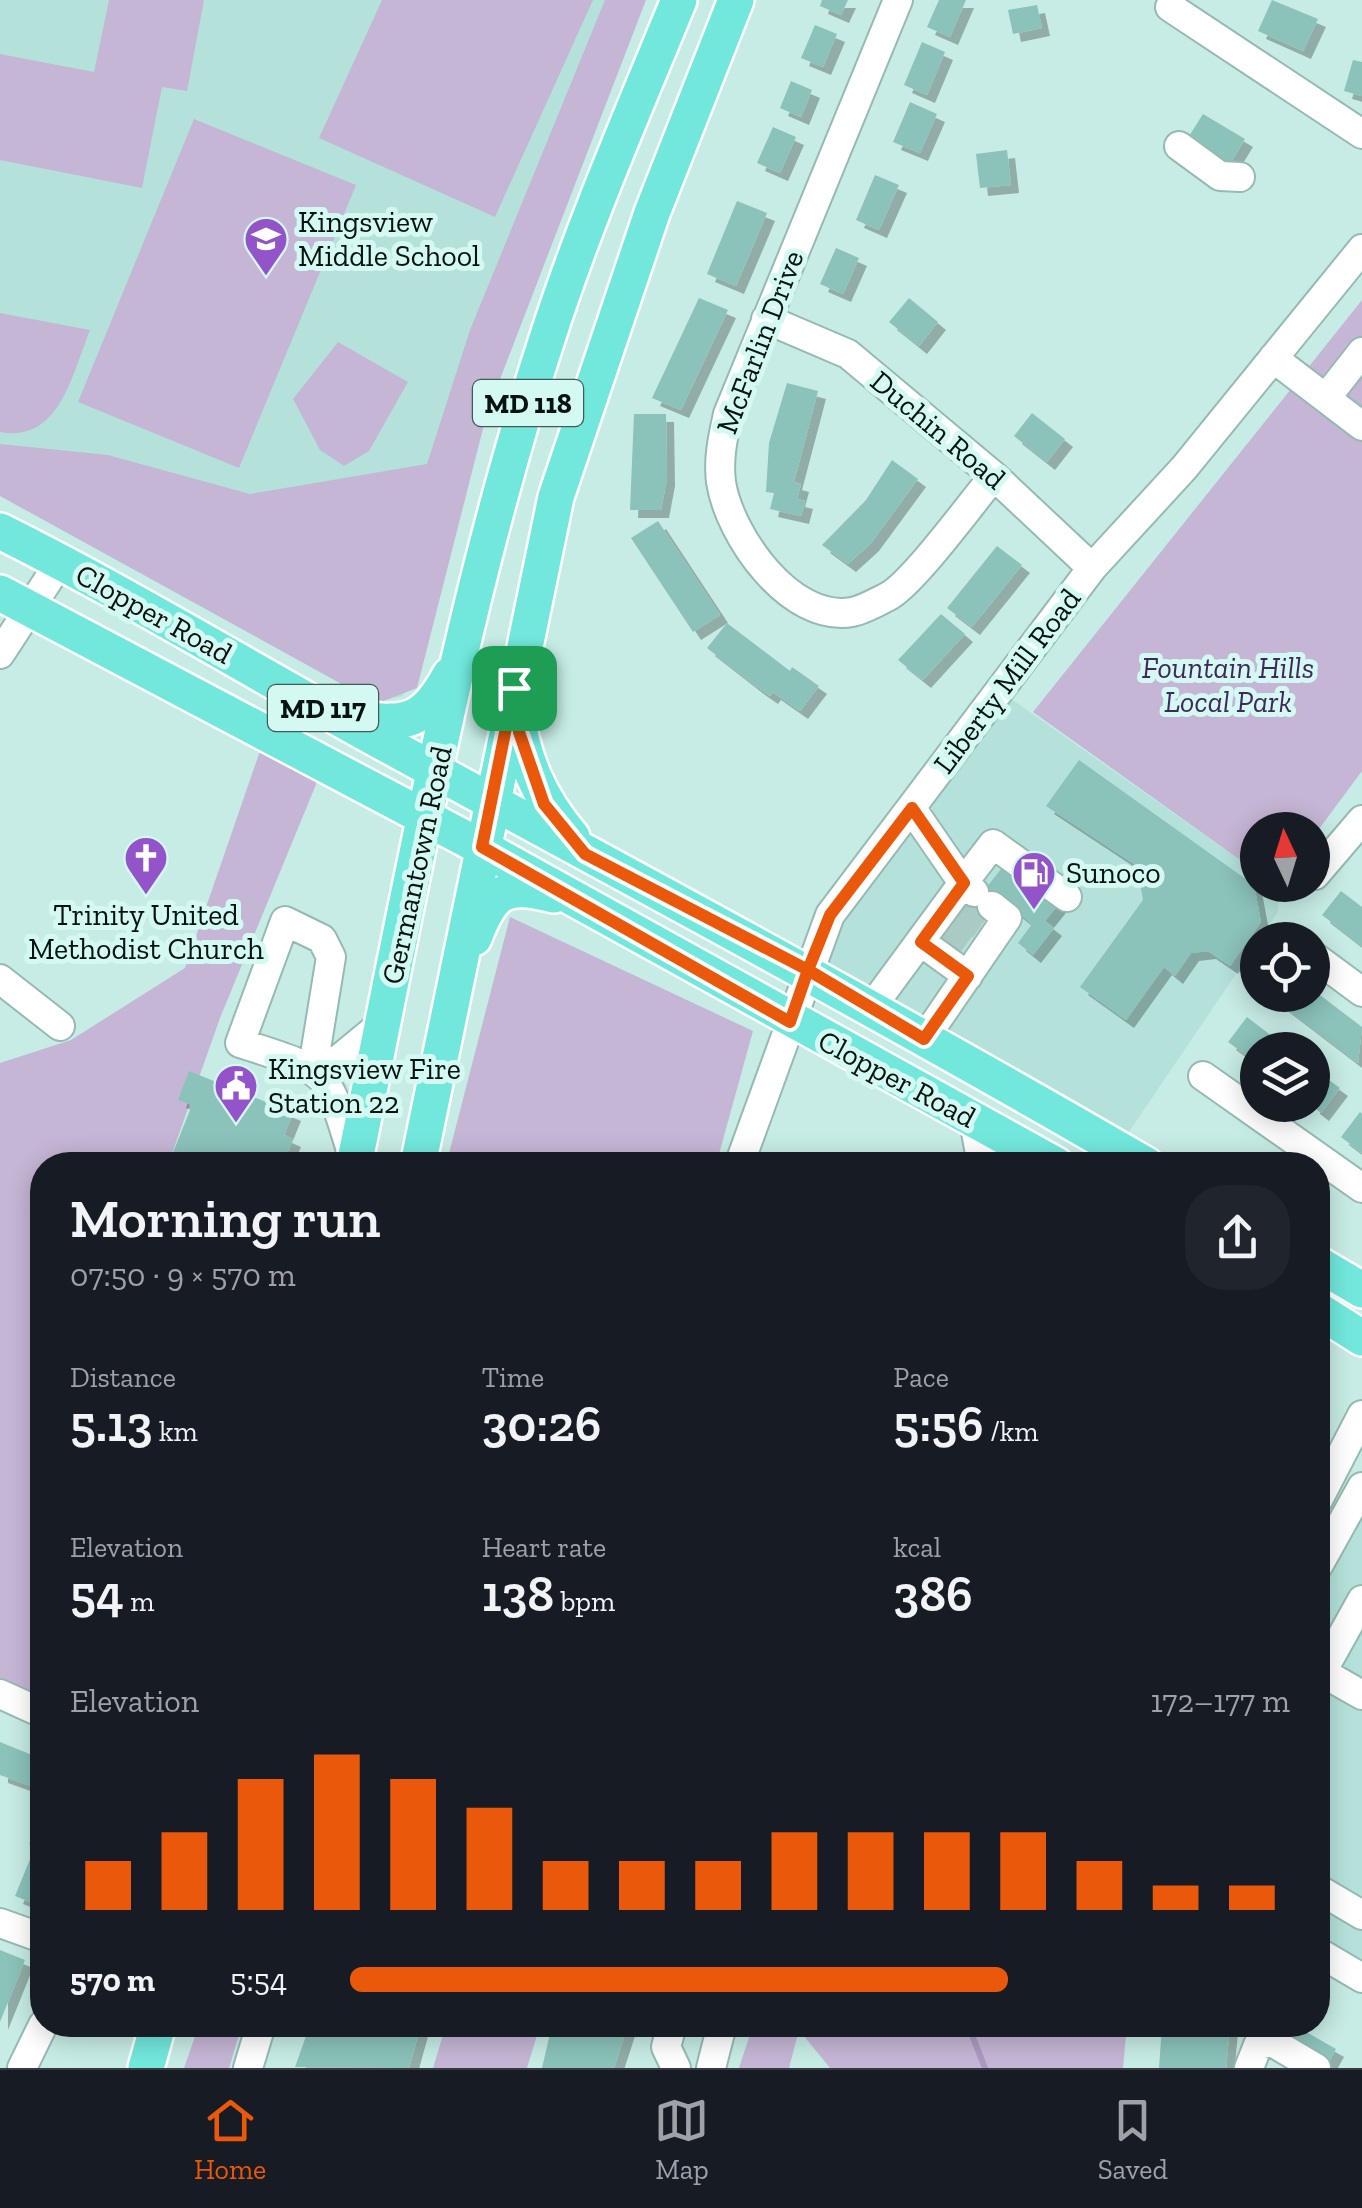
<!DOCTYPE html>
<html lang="en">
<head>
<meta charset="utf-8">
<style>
	:root { --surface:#171b24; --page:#20242c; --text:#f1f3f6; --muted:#9ea1a6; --line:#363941; --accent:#ea580c }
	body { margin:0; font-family:"Zilla Slab",serif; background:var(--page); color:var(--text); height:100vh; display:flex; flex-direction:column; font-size:38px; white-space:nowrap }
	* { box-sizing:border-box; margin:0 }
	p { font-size:32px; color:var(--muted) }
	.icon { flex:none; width:55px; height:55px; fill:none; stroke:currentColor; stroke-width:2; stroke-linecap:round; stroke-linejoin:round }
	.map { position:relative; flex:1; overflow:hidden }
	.details { position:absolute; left:30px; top:1152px; width:1300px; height:885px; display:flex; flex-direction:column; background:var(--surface); border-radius:40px; box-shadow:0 5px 25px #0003 }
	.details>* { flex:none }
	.needle { width:65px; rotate:356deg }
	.fabs { position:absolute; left:1240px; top:812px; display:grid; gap:20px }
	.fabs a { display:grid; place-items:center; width:90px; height:90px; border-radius:50%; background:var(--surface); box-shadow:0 5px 25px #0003; font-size:50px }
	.pin { position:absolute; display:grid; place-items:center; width:85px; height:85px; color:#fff; margin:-42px; border-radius:20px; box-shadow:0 5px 15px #0006 }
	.round { display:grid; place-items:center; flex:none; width:105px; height:105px; border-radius:40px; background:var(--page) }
	.head { display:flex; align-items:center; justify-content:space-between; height:170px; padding:0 40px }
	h1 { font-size:55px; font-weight:600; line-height:75px }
	.figures { display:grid; grid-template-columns:repeat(3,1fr); gap:15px; height:170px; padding:10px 40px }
	.figures div { display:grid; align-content:center }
	.figures b { font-size:50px; font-weight:600 }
	.figures small { font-size:28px; font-weight:400 }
	.figures p { font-size:28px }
	.chart { height:280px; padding:20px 40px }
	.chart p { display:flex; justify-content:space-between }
	.chart svg { width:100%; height:180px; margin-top:10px; stroke:var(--accent); stroke-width:6 }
	ul { padding:0 40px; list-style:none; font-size:32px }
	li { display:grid; grid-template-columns:160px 120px 1fr; align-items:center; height:75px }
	li i { height:25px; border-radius:12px; background:var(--accent) }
	.tabs { display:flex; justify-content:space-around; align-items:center; height:140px; border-top:2px solid var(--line); background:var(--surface); font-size:28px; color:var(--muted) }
	.tabs a { display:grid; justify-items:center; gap:5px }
	.tabs .on { color:var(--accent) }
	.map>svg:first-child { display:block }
	.built { fill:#b4e2da }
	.green { fill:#c5b6d5 }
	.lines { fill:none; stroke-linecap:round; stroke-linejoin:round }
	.stream { stroke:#ac9ac1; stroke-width:6 }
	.building { fill:#8bc2b9; filter:url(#shadow) }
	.minor-tunnel { stroke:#aacbc5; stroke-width:28; stroke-dasharray:28 14; stroke-linecap:butt }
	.minor-casing { stroke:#96bab3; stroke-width:32 }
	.major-casing { stroke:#fff; stroke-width:40 }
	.minor { stroke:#fff; stroke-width:28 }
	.major { stroke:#72e8dc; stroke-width:35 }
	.route-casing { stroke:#fff; stroke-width:20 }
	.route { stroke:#ea580c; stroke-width:12 }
	.labels { text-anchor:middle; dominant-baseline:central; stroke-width:10; stroke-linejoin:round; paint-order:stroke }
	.shield { fill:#d4f9f2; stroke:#445854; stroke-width:2.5 }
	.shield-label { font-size:28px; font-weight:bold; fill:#061311 }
	.poi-label { font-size:30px; fill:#061311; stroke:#d4f9f2; text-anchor:start }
	.street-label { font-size:30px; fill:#061311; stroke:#d4f9f2 }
	.park-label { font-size:30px; font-style:italic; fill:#42285a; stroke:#d4f9f2 }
</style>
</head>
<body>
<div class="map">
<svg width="1362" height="2068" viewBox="0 0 1362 2068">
	<defs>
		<filter id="shadow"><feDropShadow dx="8" dy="8" stdDeviation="0" flood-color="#0004"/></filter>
	</defs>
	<rect width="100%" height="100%" fill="#c7ece5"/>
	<path class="built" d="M0 0H645L501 355 414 683 402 696 383 701 358 693 0 495Z
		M1000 691 1257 872 1258 885 1277 886 1278 912 1118 1148 808 970Z
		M1362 1487V1978L1318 1952V1566Z"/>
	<path class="green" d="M109 0H204L187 91 162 87 142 188 0 160V54L94 72Z
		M382 0H593L495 217 319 138Z
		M605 0H646L487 413 417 688 383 701 358 693 0 496V444L108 455 250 494 427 464 470 330Z
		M194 119 356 185 239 468 78 402Z
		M1362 300V771L1313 837 1312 830H1258L1257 872 1033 712Z
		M0 313 90 330C72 374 60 443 0 432Z
		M338 342 408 382 369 451 344 466 320 450 293 399Z
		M260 751 317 782 220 1018 168 1165H42V1360L36 1380 42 1366V1471L33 1505 42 1519V1712L0 1698V1063L71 1040 185 968Z
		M510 917 753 1031 716 1165H446Z
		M199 2025H242L229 2068H184Z
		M446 2025H474L505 2036 539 2029 527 2068H433Z
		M753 2025H1127L1123 2068H830L799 2030 789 2068H739Z"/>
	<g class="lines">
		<path class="stream" d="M968 2025 985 2068"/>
	</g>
	<path class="building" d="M822 0H848L841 15 820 6Z
		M939 0H966L950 37 927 27Z
		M1272 0 1318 19 1303 51 1258 31Z
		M1037 5 1042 28 1013 34 1008 10Z
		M815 25 837 34 823 67 801 58Z
		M922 42 945 52 927 95 904 85Z
		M1353 60 1362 62V96L1344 91Z
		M791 81 812 90 801 117 780 108Z
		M910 102 937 114 920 153 893 142Z
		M1203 114 1245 139 1226 170 1184 144Z
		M773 127 796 137 780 173 757 163Z
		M1007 150 1011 185 980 188 976 154Z
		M875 175 899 185 879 230 856 220Z
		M737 201 767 213 736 286 707 274Z
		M836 248 859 258 843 294 820 284Z
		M699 298 728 310 681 410 652 398Z
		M909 298 938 322 919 346 889 322Z
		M787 383 818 391 794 482 801 484 797 499 805 501 801 516 770 509 774 493 766 492 769 443Z
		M1032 413 1065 439 1047 462 1014 436Z
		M634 414H666L667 478 661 510H630Z
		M892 460 918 479 871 543 848 564 822 545 866 500Z
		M658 521 720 615 693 632 631 538Z
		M997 546 1022 565 972 627 947 608Z
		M941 614 965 634 923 680 898 660Z
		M727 623 790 671 792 667 819 686 800 711 773 692 770 696 757 687 707 648Z
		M1079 760 1254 885 1261 922 1230 966 1208 951 1191 953 1175 976 1164 967 1126 1020 1080 987 1143 900 1137 866 1046 806Z
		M1009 859 1062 900 1045 921 1054 928 1033 955 1018 943 1032 924 986 888Z
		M1341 891 1362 907V946L1322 915Z
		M1312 989 1362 1027 1358 1063 1269 995H1312Z
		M1247 1017 1290 1050H1258V1064L1228 1042Z
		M1312 1068 1340 1088 1321 1113 1312 1106Z
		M189 1071 293 1113 284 1135 293 1139 282 1165H168L192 1105 178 1100Z
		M1360 1112 1362 1114V1153L1341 1137Z
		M0 1742 42 1759V1790L0 1775Z
		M36 1828 42 1831V1907L15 1896 35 1847 29 1844Z
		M0 1950 25 1960 0 2022Z
		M310 2025 344 2029 346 2025H421L409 2068 295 2067Z
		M552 2025H628L614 2068H542Z
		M1162 2025H1230L1226 2068H1159Z
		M1275 2025H1294L1336 2049 1327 2065 1270 2033Z"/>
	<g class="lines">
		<path class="minor-tunnel" d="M958 910 988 931
			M945 926 975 948"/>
		<defs>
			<path id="minor" d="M898 0 728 414C723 437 718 458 721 482 729 535 790 623 852 612 863 610 877 602 887 597 912 585 972 502 994 476
				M1170 7 1362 134
				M1179 146 1220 176 1240 177
				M766 319 848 354 994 476 1092 568
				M1273 358 1362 426
				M1326 398 1362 352
				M0 654 60 562
				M1315 875 1362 820
				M974 892 963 883 993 844 1067 897
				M921 942 968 976
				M1312 955 1362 992
				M0 979 60 1026
				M871 1008 963 883 912 809
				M924 1039 1007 918 992 906
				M313 1067 331 957 322 939 285 921 240 1043C333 1073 325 1067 354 1160
				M313 1067 339 1059 384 1022
				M1203 1076 1362 1188
				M974 1121 982 1165
				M739 1165 830 915 1092 568 1184 468 1362 249
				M1318 1500 1362 1415
				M1318 1566 1362 1487
				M1318 1670 1362 1695
				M1322 1672 1362 1600
				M0 1694 42 1713
				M1318 1889 1362 1915
				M0 1923 42 1938
				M1318 1952 1362 1978
				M672 2025 666 2047 676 2068
				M22 2068 43 2025
				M248 2068 261 2025
				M711 2068 722 2025
				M1249 2068 1258 2045 1272 2042 1316 2068"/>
			<path id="major" d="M0 531C138 600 269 681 404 754 653 889 902 1023 1146 1165
				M0 593 481 847 1056 1165
				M516 709C522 759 540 799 572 837
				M350 719C405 723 422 727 450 675
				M474 938C492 891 504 882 554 895
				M354 1165C411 889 459 607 547 339 584 224 633 112 679 0
				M418 1165 556 497 652 213 736 0
				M1318 1264 1362 1290
				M1318 1310 1362 1338
				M146 2068 158 2025"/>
		</defs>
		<use href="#minor" class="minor-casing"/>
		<use href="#major" class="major-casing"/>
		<use href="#minor" class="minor"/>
		<use href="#major" class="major"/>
	</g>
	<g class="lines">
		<defs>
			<path id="route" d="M514 688 482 847 790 1022 808 970 924 1039 968 976 921 942 964 883 912 808 830 915 808 970 585 854 544 804 519 732 514 688"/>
		</defs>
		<use href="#route" class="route-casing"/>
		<use href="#route" class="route"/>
	</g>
	<defs>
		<symbol id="school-pin" viewBox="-11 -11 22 30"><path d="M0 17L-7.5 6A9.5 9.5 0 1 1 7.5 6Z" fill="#9354ca" stroke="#d4f9f2"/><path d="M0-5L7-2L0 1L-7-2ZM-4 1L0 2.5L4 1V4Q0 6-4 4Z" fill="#fff"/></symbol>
		<symbol id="church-pin" viewBox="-11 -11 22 30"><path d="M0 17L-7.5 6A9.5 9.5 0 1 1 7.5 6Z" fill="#9354ca" stroke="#d4f9f2"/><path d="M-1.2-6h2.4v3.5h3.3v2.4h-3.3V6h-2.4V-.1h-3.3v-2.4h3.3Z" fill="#fff"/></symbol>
		<symbol id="fuel-pin" viewBox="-11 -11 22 30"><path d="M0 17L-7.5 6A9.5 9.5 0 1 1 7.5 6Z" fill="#9354ca" stroke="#d4f9f2"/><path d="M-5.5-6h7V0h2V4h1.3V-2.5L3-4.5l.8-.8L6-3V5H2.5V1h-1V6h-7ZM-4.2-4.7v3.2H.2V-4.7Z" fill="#fff"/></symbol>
		<symbol id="civic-pin" viewBox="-11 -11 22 30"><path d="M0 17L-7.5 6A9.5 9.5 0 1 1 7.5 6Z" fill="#9354ca" stroke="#d4f9f2"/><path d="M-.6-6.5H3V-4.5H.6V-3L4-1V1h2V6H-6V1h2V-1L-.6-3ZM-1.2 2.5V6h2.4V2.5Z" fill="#fff"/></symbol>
	</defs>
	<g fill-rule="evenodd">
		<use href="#school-pin" x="241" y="214" width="50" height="68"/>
		<use href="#church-pin" x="121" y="833" width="50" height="68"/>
		<use href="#fuel-pin" x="1009" y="848" width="50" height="68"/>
		<use href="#civic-pin" x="211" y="1061" width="50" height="68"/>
	</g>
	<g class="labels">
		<g class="shield">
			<rect x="473" y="380" width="110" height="46" rx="8"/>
			<rect x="268" y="685" width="110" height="46" rx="8"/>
		</g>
		<g class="shield-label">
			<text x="528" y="403">MD 118</text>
			<text x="323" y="708">MD 117</text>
		</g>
		<g class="poi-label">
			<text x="298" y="222">Kingsview<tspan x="298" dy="34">Middle School</tspan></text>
			<text x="1066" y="873">Sunoco</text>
			<text x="146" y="915" text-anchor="middle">Trinity United<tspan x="146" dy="34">Methodist Church</tspan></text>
			<text x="268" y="1069">Kingsview Fire<tspan x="268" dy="34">Station 22</tspan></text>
		</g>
		<g class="street-label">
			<text transform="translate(760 342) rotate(-69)">McFarlin Drive</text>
			<text transform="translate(938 430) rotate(40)">Duchin Road</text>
			<text transform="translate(154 614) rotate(29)">Clopper Road</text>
			<text transform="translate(1007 681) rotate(-53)">Liberty Mill Road</text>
			<text transform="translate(417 865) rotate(-78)">Germantown Road</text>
			<text transform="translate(897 1079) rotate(28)">Clopper Road</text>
		</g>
		<g class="park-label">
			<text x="1228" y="668">Fountain Hills<tspan x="1228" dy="34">Local Park</tspan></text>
		</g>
	</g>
</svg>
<div class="fabs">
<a><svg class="needle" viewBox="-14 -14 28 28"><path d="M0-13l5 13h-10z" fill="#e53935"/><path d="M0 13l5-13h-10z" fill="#9ea1a6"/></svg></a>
<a><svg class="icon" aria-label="locate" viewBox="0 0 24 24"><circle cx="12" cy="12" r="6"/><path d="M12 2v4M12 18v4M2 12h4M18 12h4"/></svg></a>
<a><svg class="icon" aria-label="layers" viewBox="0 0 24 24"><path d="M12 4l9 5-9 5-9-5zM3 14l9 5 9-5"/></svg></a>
</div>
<div class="pin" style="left:514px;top:688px;background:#1e9e55"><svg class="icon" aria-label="arrive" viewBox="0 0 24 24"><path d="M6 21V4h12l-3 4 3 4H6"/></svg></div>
<section class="details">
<div class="head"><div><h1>Morning run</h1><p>07:50 · 9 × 570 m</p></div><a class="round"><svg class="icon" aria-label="share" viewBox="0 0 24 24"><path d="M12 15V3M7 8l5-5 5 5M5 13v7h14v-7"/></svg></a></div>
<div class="figures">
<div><p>Distance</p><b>5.13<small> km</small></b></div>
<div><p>Time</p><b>30:26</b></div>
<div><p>Pace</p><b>5:56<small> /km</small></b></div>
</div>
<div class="figures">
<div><p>Elevation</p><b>54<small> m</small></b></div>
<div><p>Heart rate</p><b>138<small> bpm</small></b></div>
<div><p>kcal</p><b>386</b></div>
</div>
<div class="chart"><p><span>Elevation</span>172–177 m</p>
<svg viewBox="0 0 160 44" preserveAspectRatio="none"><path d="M5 44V32M15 44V25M25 44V12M35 44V6M45 44V12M55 44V19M65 44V32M75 44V32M85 44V32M95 44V25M105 44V25M115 44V25M125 44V25M135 44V32M145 44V38M155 44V38"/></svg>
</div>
<ul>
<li><b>570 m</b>5:54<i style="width:70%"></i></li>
</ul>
</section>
</div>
<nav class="tabs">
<a class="on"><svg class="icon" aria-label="home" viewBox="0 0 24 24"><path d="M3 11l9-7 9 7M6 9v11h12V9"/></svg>Home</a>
<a><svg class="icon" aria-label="map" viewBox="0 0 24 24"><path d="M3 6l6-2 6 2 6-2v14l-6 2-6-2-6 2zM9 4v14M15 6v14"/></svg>Map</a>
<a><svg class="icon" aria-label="saved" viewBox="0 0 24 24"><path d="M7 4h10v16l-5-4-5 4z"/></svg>Saved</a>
</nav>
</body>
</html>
